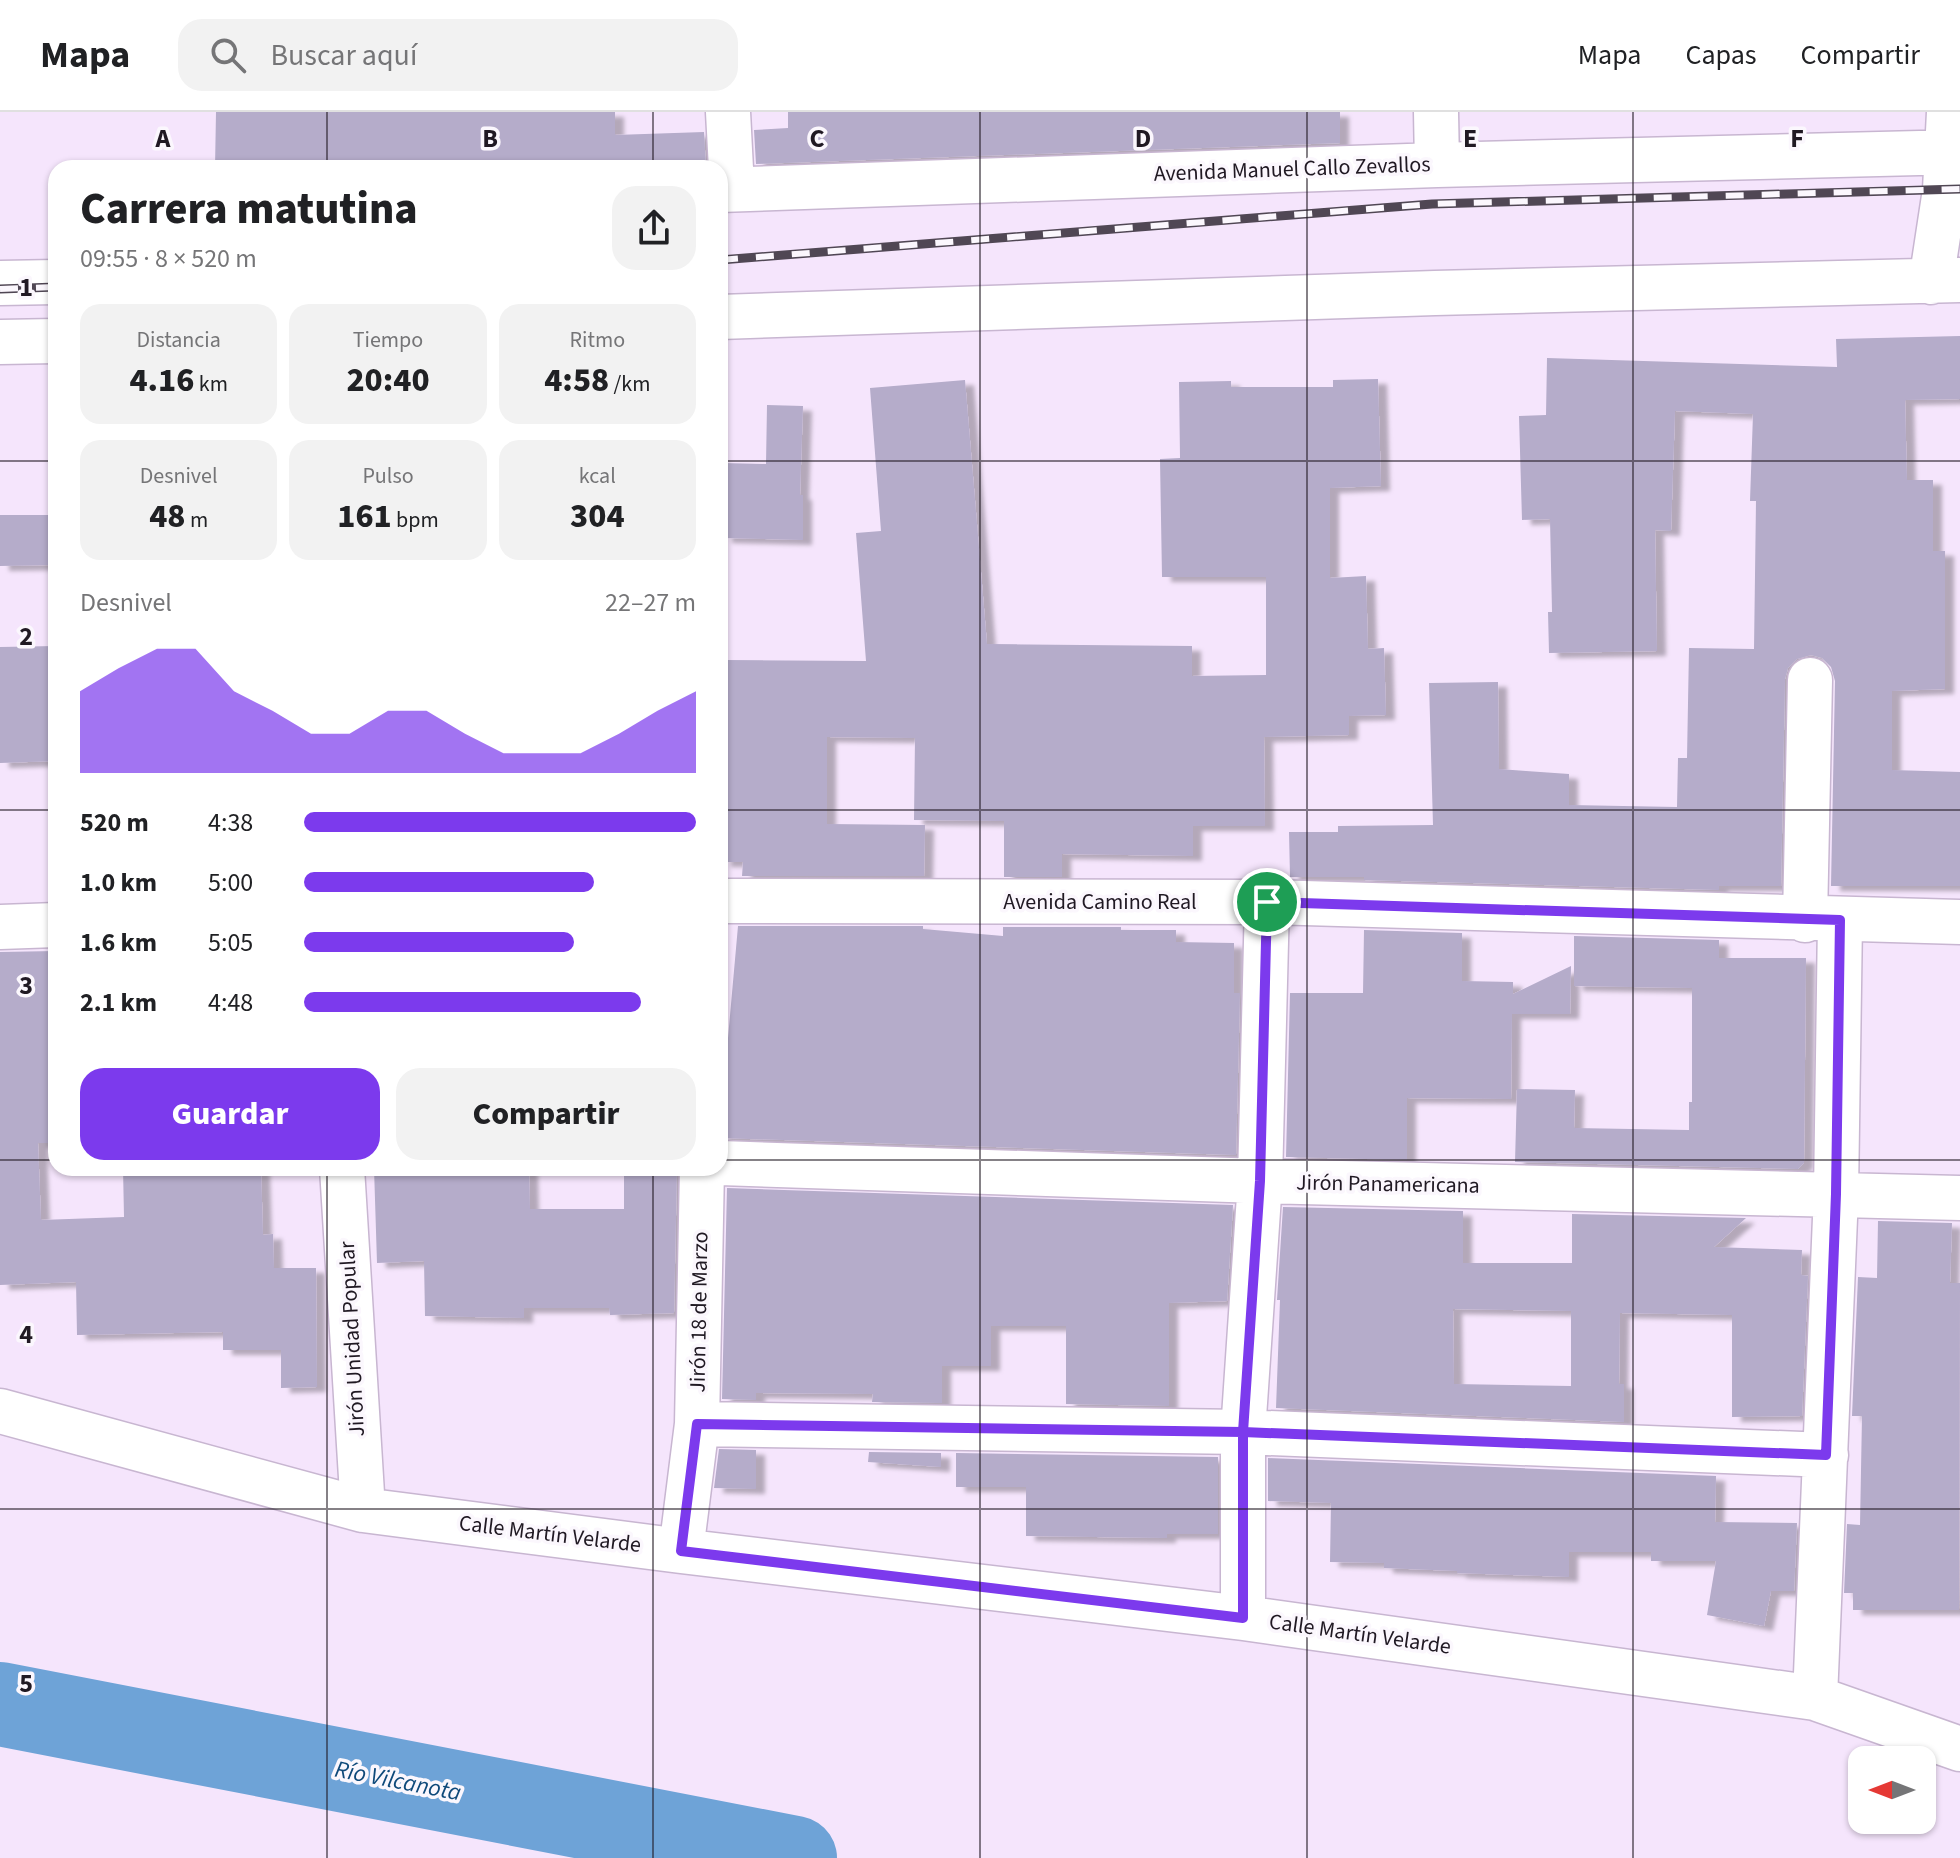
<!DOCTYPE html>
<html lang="es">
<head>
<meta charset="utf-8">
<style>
	:root { --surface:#fff; --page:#f2f2f2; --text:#202124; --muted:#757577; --line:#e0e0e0; --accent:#7c3aed }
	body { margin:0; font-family:"Source Sans 3",sans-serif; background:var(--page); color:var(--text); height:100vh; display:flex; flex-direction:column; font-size:30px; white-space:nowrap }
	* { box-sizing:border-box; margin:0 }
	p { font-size:26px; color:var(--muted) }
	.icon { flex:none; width:44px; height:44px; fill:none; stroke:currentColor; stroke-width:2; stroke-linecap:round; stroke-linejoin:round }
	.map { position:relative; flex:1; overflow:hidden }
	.sheet { position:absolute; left:48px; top:48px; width:680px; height:1016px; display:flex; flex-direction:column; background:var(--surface); border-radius:24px; box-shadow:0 2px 6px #0004 }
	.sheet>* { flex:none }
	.needle { width:52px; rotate:270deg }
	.controls { position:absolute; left:1848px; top:1634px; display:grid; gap:16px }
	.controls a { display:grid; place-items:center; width:88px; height:88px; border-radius:16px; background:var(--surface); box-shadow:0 2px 6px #0004; font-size:40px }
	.pin { position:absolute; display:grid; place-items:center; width:68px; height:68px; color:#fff; margin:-34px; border:4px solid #fff; border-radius:50%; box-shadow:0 2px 8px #0007 }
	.round { display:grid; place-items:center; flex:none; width:84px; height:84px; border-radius:24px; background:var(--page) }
	.overview { display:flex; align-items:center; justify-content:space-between; height:136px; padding:0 32px }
	h1 { font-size:44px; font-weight:800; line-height:60px }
	.stats { display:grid; grid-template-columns:repeat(3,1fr); gap:12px; height:136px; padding:8px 32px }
	.stats div { display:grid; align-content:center; border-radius:20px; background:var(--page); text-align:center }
	.stats b { font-size:34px; font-weight:800 }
	.stats small { font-size:22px; font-weight:400 }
	.stats p { font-size:22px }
	.chart { height:224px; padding:16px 32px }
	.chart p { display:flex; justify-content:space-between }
	.chart svg { width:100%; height:144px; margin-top:8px; fill:var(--accent); opacity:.7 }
	.cta { display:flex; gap:16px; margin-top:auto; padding:16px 32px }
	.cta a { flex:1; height:92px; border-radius:24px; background:var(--accent); color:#fff; font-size:32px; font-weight:800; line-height:92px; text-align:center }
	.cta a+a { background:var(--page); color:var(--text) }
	ul { padding:0 32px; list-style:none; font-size:26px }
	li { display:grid; grid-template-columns:128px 96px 1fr; align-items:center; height:60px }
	li i { height:20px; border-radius:10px; background:var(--accent) }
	header { display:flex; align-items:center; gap:48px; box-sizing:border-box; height:112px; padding:0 40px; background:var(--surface); border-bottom:2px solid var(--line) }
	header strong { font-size:38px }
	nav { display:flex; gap:44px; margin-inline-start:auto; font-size:28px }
	.search { width:560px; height:72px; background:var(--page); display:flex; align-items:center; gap:20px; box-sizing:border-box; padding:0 28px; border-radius:24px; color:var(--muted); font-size:30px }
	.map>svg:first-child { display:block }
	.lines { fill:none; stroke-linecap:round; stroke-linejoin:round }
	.river { stroke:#6ea3d7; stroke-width:84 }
	.building { fill:#b5acca; fill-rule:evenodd; filter:url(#shadow) }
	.minor-casing { stroke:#c8b6d1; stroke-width:47 }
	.minor { stroke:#fff; stroke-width:44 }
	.rail-casing { stroke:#504754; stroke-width:9 }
	.rail { stroke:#fbf7fd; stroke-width:6; stroke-dasharray:18; stroke-linecap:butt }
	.route-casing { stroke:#fff; stroke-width:16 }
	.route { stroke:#7c3aed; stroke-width:10 }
	.grid { fill:none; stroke:#201923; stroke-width:2; stroke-opacity:0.55 }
	.labels { text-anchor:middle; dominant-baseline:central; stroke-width:7; stroke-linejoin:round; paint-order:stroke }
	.street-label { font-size:22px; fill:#201923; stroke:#fbf7fd }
	.water-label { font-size:24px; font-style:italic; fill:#0f497a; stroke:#fbf7fd }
	.grid-label { font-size:26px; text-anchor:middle; font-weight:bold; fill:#201923; stroke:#fbf7fd; stroke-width:7; stroke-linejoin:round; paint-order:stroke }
</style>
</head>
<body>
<header>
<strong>Mapa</strong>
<div class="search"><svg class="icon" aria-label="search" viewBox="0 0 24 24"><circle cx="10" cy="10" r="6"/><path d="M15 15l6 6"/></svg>Buscar aquí</div>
<nav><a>Mapa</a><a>Capas</a><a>Compartir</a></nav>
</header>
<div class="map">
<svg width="1960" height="1746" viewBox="0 0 1960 1746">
	<defs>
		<filter id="shadow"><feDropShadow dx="9" dy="5" stdDeviation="2" flood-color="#0004"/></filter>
	</defs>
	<rect width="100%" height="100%" fill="#f5e5fc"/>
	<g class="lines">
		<path class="river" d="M0 1592 795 1746"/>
	</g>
	<path class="building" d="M216 0H615V23L704 20 706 56H215Z
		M788 0H1340V31L756 52 754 18 788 16Z
		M1960 224V287L1905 288 1907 368H1933V439H1945V577L1892 579V658L1960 660V774H1831L1835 569 1831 555 1822 546 1811 543 1797 547 1788 556 1785 567 1781 774H1719V778L1364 768V765H1290L1289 720H1338V714L1433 713 1429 571 1498 570 1499 657 1569 662V693L1677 695 1678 646H1687L1689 536 1754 537 1756 389H1750L1753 302 1675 299 1671 419 1655 418 1657 539 1549 541 1548 500H1552L1550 407 1522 408 1519 304 1546 303 1547 246 1837 255 1836 227Z
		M1378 267 1381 374 1330 376V466L1366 464 1368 537 1384 536 1386 603 1349 604V623L1264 625 1265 714H1193V744L1062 742V765H1004V709L914 708 915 626 827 625V712L925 713 924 764H742L743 750H722L728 588H722L723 548 866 549 856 421 881 419 870 276 965 268 987 532 1192 534V564L1266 563V465H1162L1160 347 1180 346 1179 270 1231 269V275H1333V268Z
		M767 293 803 294 800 383H803V428L723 426 722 351 766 352Z
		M0 403H49L50 453 0 454Z
		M56 534V649L0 651V535Z
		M738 814H923V817L1003 824V815H1121V818H1176V830L1234 831V881H1240L1236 1043 720 1026V925L728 926Z
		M1364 818 1462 821V869L1513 870V882L1571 854 1570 902H1512L1511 987 1407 986V1048L1286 1045 1290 881H1363Z
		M1574 824 1719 828V846H1806L1804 1051 1798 1057 1515 1050 1517 977 1575 978 1574 1016 1689 1018V990H1692V876L1574 874Z
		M56 839V1031H38L41 1108 124 1105 123 1056H261L263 1123 273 1122 274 1156H316L317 1275 281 1276V1238H223V1220L77 1223 76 1170 0 1173V840Z
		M374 1056H529L530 1097H624V1056H677L674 1201 610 1203 609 1196H524V1206L425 1204 424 1149 377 1151Z
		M727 1076 1233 1093 1227 1189 1169 1191V1294L1066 1292V1214H991V1254H942V1291L872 1290 873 1282 756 1281V1288L722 1287Z
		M1283 1095 1463 1099V1151H1572V1102L1746 1106 1714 1135 1802 1138 1801 1163 1808 1164 1802 1304 1732 1305V1203L1620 1201 1619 1272H1624V1310L1276 1296 1280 1188H1277ZM1453 1197 1571 1199V1274L1454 1272Z
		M1878 1109 1952 1111 1950 1171H1960L1959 1498H1853V1481H1844L1847 1412 1860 1413 1862 1304H1852L1858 1165 1877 1166Z
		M719 1337 756 1338V1377L714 1376Z
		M869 1340 941 1341V1355L868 1350Z
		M956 1341 1218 1345V1422H1167V1426L1026 1424V1375H956Z
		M1268 1346 1716 1364 1715 1410 1797 1411 1794 1479H1771L1764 1514 1707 1503 1716 1449H1651V1440H1569V1465L1457 1461V1459L1384 1456V1451L1330 1450 1331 1391 1268 1389Z"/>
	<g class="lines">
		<defs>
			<path id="minor" d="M728 0 732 76
				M1436 0 1437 53
				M720 78 1437 53 1960 40
				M1931 170 1945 78 1949 0
				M0 171 56 170
				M720 205 1435 181 1960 168
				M0 230 56 229
				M720 789 1267 790 1960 810
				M1805 808 1810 568
				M0 815 56 813
				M720 1051 1260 1069 1960 1086
				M342 1056 363 1398
				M0 1299 363 1398 681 1439 1243 1506 1815 1586 1960 1637
				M697 1312 1243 1320 1826 1343
				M681 1439 697 1312 702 1056
				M1243 1506V1320L1260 1069 1267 790
				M1815 1586 1836 1082 1840 808"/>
		</defs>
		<use href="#minor" class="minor-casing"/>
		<use href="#minor" class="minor"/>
		<defs>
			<path id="rail" d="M720 148 1432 92 1960 77
				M0 177 56 175"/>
		</defs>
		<use href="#rail" class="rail-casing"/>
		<use href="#rail" class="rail"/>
	</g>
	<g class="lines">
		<defs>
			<path id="route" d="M1267 790 1260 1069 1243 1320V1506L681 1439 697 1312 1243 1320 1826 1343 1836 1082 1840 808 1267 790"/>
		</defs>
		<use href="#route" class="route-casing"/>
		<use href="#route" class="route"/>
	</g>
	<path class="grid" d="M327 0V56M653 0V56M980 0V1746M1307 0V1746M1633 0V1746M0 349H56M720 349H1960M0 698H56M720 698H1960M0 1048H56M720 1048H1960M327 1056V1746M653 1056V1746M0 1397H1960"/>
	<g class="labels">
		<g class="street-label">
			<text transform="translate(1292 57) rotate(-2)">Avenida Manuel Callo Zevallos</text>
			<text x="1100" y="790">Avenida Camino Real</text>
			<text transform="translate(1388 1072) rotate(1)">Jirón Panamericana</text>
			<text transform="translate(699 1200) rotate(-89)">Jirón 18 de Marzo</text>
			<text transform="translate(352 1227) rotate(-93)">Jirón Unidad Popular</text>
			<text transform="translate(550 1422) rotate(7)">Calle Martín Velarde</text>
			<text transform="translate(1360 1522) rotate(8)">Calle Martín Velarde</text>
		</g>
		<g class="water-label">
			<text transform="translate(398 1669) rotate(11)">Río Vilcanota</text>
		</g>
	</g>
	<g class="grid-label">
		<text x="163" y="35">A</text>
		<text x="490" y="35">B</text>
		<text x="817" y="35">C</text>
		<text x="1143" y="35">D</text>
		<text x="1470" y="35">E</text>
		<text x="1797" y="35">F</text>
		<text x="26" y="184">1</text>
		<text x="26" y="533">2</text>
		<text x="26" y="882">3</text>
		<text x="26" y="1231">4</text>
		<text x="26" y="1580">5</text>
	</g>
</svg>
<div class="controls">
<a><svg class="needle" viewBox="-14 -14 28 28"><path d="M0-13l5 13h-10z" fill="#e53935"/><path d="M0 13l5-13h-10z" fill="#757577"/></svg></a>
</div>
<div class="pin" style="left:1267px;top:790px;background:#1e9e55"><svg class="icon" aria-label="arrive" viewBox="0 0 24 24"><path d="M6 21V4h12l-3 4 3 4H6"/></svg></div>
<section class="sheet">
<div class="overview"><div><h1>Carrera matutina</h1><p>09:55 · 8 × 520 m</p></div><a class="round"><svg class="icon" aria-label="share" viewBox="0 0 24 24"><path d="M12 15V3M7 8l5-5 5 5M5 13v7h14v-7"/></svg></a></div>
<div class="stats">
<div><p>Distancia</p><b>4.16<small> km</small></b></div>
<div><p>Tiempo</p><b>20:40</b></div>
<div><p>Ritmo</p><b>4:58<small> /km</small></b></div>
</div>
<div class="stats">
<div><p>Desnivel</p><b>48<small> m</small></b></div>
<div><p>Pulso</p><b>161<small> bpm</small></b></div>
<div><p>kcal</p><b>304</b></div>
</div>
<div class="chart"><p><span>Desnivel</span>22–27 m</p>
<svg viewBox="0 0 160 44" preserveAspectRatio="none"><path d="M0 44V19L10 12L20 6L30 6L40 19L50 25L60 32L70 32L80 25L90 25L100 32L110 38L120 38L130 38L140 32L150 25L160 19V44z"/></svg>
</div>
<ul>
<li><b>520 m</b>4:38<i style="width:100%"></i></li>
<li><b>1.0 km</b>5:00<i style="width:74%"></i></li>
<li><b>1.6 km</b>5:05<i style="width:69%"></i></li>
<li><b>2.1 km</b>4:48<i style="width:86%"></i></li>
</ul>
<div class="cta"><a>Guardar</a><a>Compartir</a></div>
</section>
</div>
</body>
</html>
